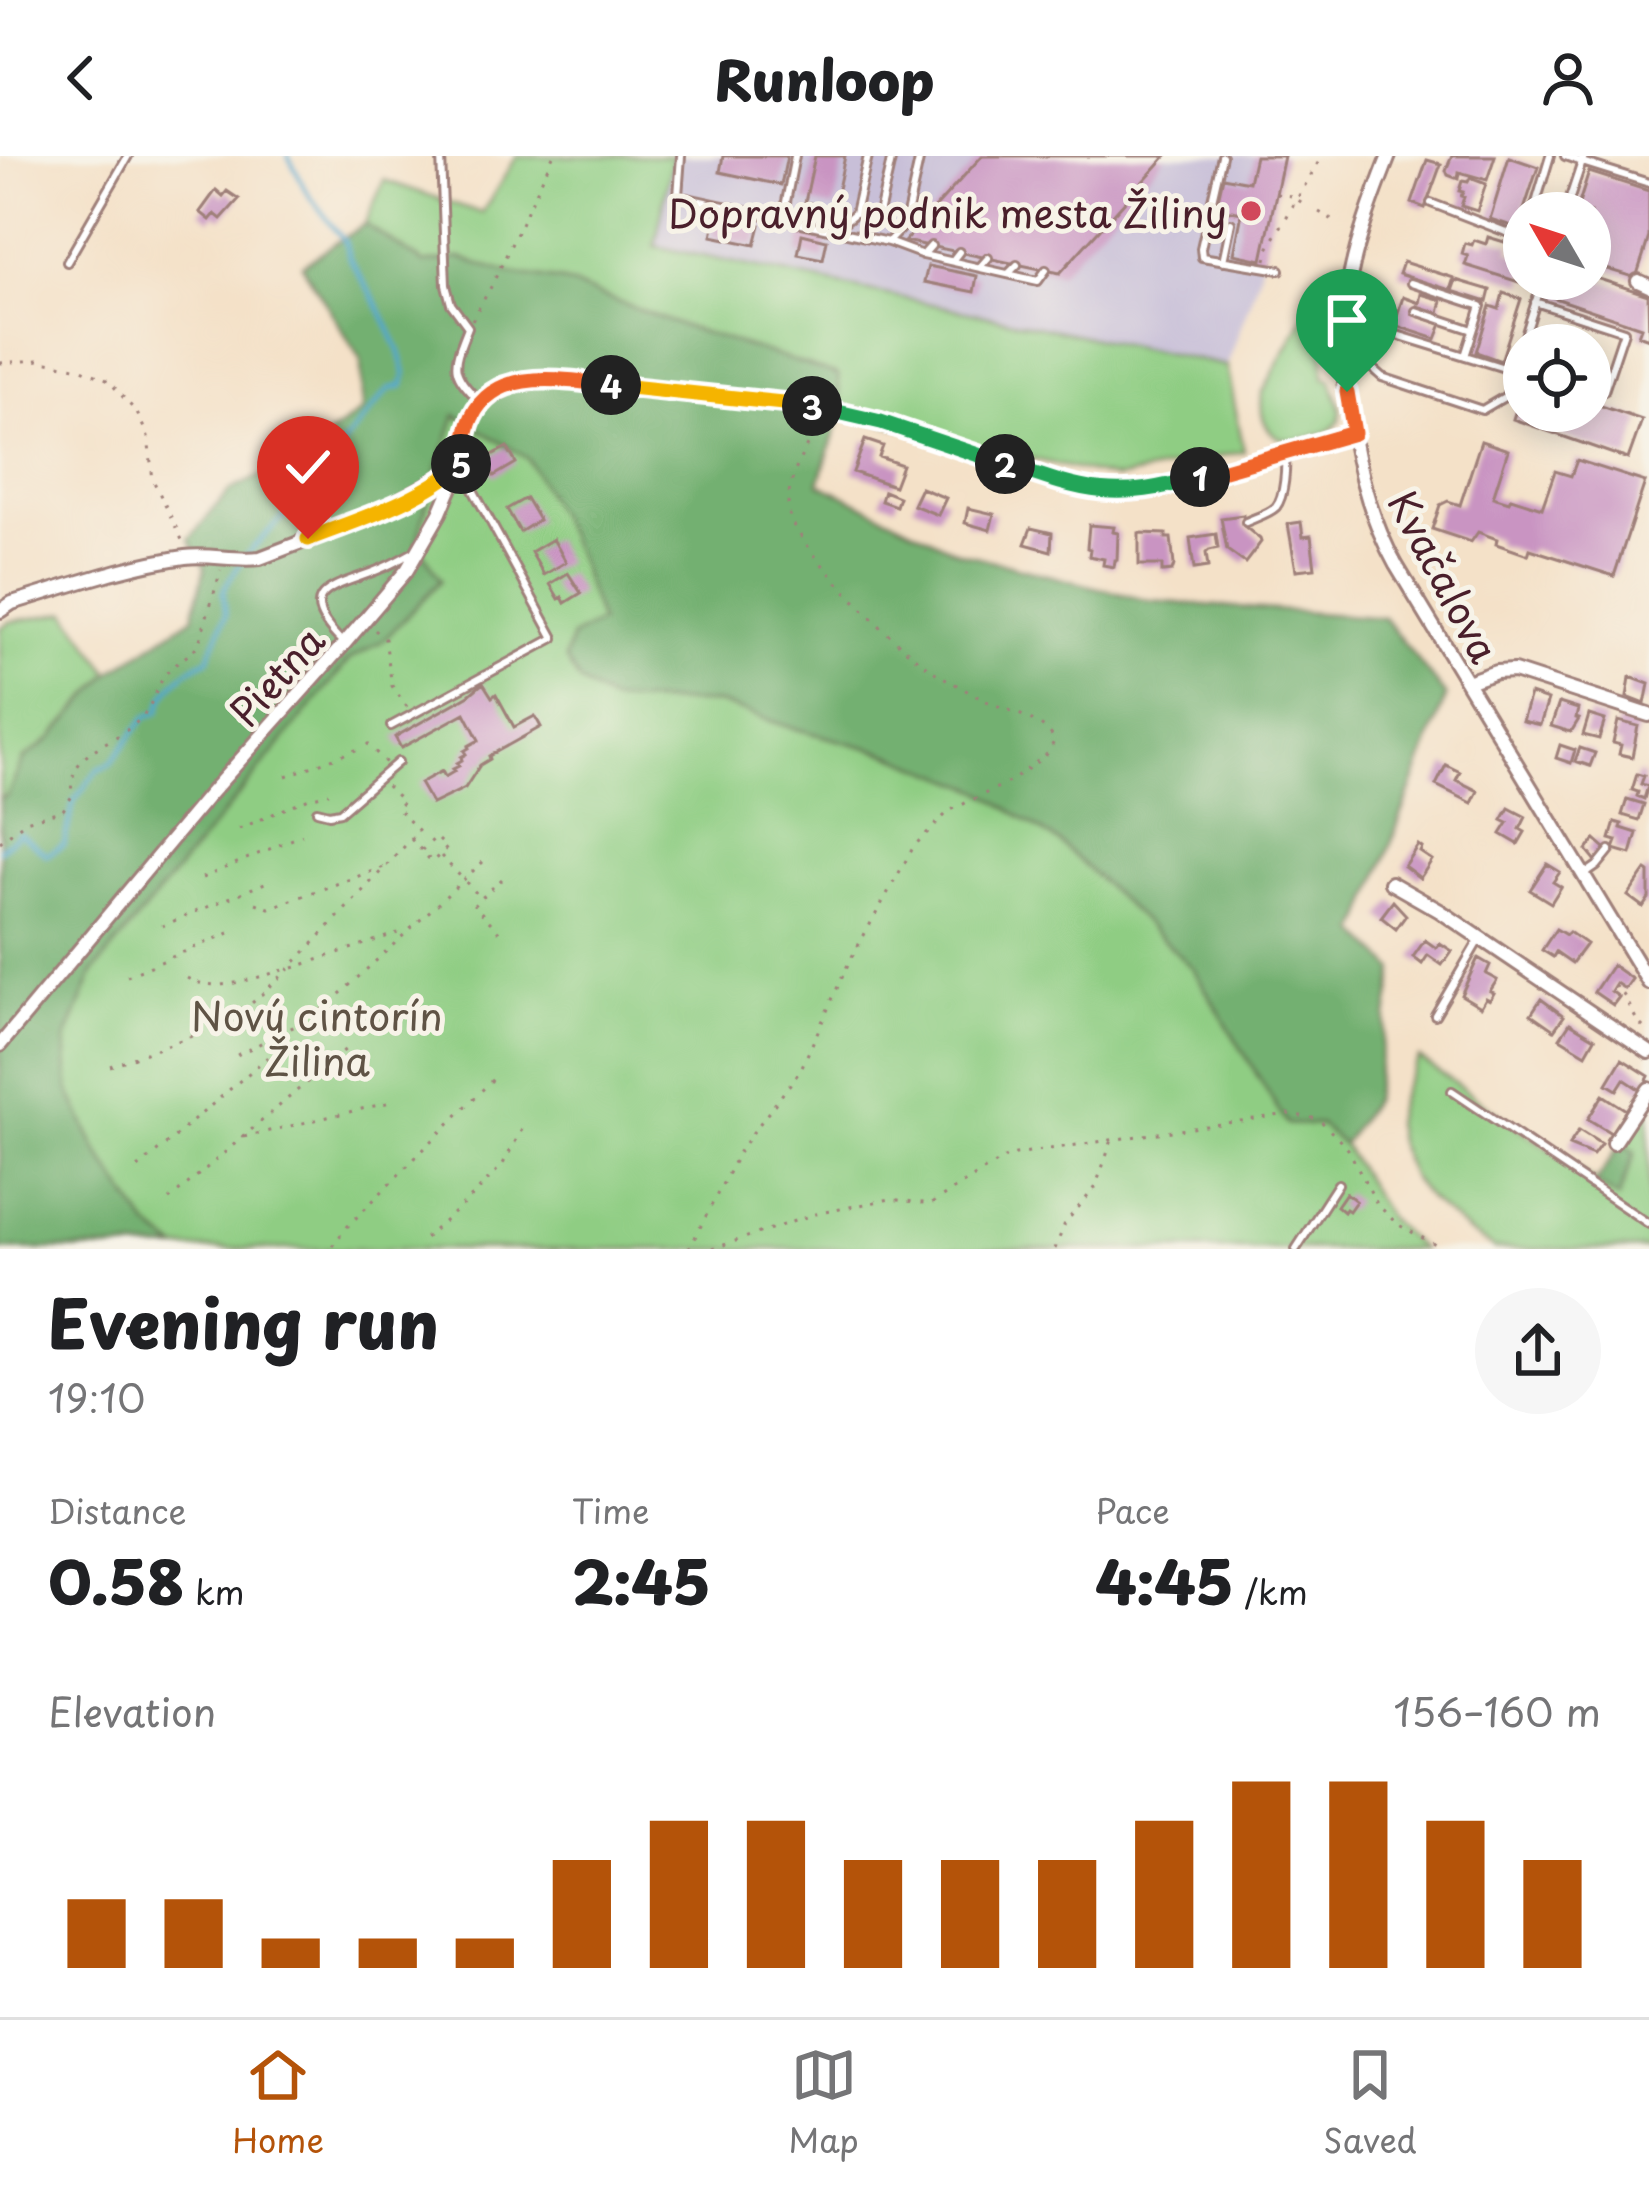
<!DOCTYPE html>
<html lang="en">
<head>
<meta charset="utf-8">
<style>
	:root { --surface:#fff; --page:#f6f6f6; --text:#202124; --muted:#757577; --line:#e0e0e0; --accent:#b45309 }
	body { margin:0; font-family:"Playpen Sans",sans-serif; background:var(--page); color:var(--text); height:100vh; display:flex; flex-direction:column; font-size:45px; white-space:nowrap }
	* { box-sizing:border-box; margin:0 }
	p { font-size:39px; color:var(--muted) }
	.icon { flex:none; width:66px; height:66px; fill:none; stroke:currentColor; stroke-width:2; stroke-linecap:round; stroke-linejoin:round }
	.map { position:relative; height:1093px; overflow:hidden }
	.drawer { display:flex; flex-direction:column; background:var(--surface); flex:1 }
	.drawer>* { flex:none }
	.needle { width:78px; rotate:309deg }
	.buttons { position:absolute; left:1503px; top:36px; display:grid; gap:24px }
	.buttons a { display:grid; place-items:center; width:108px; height:108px; border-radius:50%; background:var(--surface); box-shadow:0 6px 30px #0003; font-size:60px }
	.pin { position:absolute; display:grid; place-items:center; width:102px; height:102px; color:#fff; margin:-123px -51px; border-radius:50% 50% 50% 0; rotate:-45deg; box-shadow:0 0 12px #0007 }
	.pin .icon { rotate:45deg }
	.km { position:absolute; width:60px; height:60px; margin:-30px; border-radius:50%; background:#222; color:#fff; font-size:33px; line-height:60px; text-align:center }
	.round { display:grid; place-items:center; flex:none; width:126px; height:126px; border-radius:63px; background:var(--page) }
	.summary { display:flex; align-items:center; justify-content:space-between; height:204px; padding:0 48px }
	h1 { font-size:66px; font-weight:800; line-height:90px }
	.figures { display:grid; grid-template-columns:repeat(3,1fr); gap:18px; height:204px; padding:12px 48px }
	.figures div { display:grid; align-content:center }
	.figures b { font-size:60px; font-weight:800 }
	.figures small { font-size:33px; font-weight:400 }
	.figures p { font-size:33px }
	.chart { height:336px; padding:24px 48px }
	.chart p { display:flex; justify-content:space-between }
	.chart svg { width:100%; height:216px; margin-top:12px; stroke:var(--accent); stroke-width:6 }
	header { display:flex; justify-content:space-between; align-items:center; height:156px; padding:0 48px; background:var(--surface); font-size:54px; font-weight:800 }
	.tabs { display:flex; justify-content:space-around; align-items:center; height:168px; border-top:3px solid var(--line); background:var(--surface); font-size:33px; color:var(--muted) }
	.tabs a { display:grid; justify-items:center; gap:6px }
	.tabs .active { color:var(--accent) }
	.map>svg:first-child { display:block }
	.industrial { fill:#c8bfd8 }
	.green { fill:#8fcd83; stroke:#6c7657; stroke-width:3 }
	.forest { fill:#73b071; stroke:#5e684e; stroke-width:3 }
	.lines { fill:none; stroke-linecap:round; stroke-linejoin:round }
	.stream { stroke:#51a7ce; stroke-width:4.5 }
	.building { fill:#c994c2 }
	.service-casing { stroke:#9f807a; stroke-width:12 }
	.minor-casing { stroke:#9f807a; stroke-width:18 }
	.path { stroke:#9f807a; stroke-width:3; stroke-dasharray:3 9; stroke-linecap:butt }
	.service { stroke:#fff; stroke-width:6 }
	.minor { stroke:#fff; stroke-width:12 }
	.split-1-casing { stroke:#fff; stroke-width:24 }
	.split-2-casing { stroke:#fff; stroke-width:24 }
	.split-3-casing { stroke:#fff; stroke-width:24 }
	.split-4-casing { stroke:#fff; stroke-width:24 }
	.split-5-casing { stroke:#fff; stroke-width:24 }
	.split-6-casing { stroke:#fff; stroke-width:24 }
	.split-1 { stroke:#f0652b; stroke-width:15 }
	.split-2 { stroke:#22a559; stroke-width:15 }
	.split-3 { stroke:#22a559; stroke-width:15 }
	.split-4 { stroke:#f5b400; stroke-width:15 }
	.split-5 { stroke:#f0652b; stroke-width:15 }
	.split-6 { stroke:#f5b400; stroke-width:15 }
	.poi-dot { fill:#d1495b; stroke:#f7f3e8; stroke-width:4.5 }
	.labels { text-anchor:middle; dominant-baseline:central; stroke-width:10; stroke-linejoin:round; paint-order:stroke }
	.poi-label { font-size:39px; fill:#4a1f2b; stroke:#f7f3e8; text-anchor:end }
	.street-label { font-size:39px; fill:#4a1f2b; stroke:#f7f3e8 }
	.park-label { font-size:39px; fill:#5f5345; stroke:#f7f3e8 }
</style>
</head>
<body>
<header><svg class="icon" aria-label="back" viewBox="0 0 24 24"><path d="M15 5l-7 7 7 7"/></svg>Runloop<svg class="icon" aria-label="person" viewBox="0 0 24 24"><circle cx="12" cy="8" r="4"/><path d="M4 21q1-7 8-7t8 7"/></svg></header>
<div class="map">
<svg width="1649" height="1093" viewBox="0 0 1649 1093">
	<rect width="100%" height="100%" fill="#f7f3e8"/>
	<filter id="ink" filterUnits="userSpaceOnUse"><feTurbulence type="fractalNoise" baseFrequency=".00833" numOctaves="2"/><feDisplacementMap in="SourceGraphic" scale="24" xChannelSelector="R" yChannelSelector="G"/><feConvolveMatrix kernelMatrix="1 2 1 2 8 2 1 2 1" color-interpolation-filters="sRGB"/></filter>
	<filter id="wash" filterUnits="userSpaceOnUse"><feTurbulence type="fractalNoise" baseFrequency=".004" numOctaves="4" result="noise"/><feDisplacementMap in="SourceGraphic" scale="48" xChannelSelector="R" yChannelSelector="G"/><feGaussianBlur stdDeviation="2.7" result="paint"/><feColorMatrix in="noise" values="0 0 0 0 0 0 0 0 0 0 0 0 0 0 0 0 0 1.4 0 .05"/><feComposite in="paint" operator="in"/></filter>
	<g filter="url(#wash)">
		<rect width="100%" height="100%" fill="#f4e1c8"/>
		<path class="industrial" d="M673 0H1284L1258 122 1227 210 655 90Z"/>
		<path class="green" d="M517 0H673L655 90 1227 210 1244 295 1117 323 841 257 679 169 562 125 508 117 460 102 424 107 365 68 384 24 482 57Z
			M1329 113 1333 118 1324 143V221L1330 222 1341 253 1340 265C1331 277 1321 278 1307 282 1274 291 1258 270 1262 238Z
			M455 259 528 302 575 393 600 466 572 481 565 502 580 526 610 545 718 547 786 570 884 596 980 634 1059 685 1192 811 1287 968 1320 969 1343 989 1389 1063 1421 1093H177L148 1070 97 995 68 934 66 883 93 817 349 504 385 483Z
			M67 456 110 517 52 582 24 603 7 641 0 642V472L9 466Z
			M1419 902 1618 1041 1635 997 1621 987 1649 942V1093H1495L1468 1076 1430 1044 1412 1022 1397 985 1394 968 1396 955 1404 930Z"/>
		<path class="forest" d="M365 68 424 107 460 102 508 117 562 125 679 169 838 219 841 257 819 327 959 396 1149 445 1384 462 1446 540 1358 776 1395 814 1373 943 1343 989 1320 969 1287 968 1192 811 1059 686 980 634 884 596 786 570 718 547 610 545 580 526 565 503 572 481 600 466 574 393 528 303 456 259 428 342 417 386 441 424 385 483 349 504 93 817 66 883 69 934 97 995 148 1070 177 1093H0V642L7 640 24 603 52 582 110 517 193 461 205 411 189 383 229 335 299 301 362 255 361 204 302 109Z
			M1621 987 1635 996 1618 1042 1596 1026Z"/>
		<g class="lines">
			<path class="stream" d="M0 694 19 677 47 699 64 688 74 645 98 613 111 607 146 561 159 556C164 532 186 513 208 503L226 459 223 436 229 424 247 398 283 361 389 233 402 230 406 219 399 194 380 153 349 102 345 86 309 39 288 0"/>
		</g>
		<g id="blocks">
			<path class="building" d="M723 0H787L781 29 720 16Z
				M815 0H845L834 52 805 46Z
				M982 0H1166L1060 117 905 85Z
				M1255 0H1284L1262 104 1234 98 1242 57 1216 52 1223 21 1249 26Z
				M1452 0H1495L1487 24 1459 16 1458 23 1448 19 1446 14Z
				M1509 1 1538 11 1518 72 1490 63Z
				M1427 4 1441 8 1425 52 1412 47Z
				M1589 16 1649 35V81L1636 122 1590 108V57H1576Z
				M1470 22 1486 28 1477 55 1461 50 1464 41 1461 40 1463 36 1459 35 1462 25 1468 26Z
				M216 34 223 40 227 35 239 43 221 63 215 58 210 64 200 56Z
				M716 60 760 69 755 89 712 80Z
				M802 78 827 84 823 103 798 98Z
				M1488 81 1511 88 1509 95 1524 100 1525 128 1465 109 1468 100 1462 98 1465 87 1472 89 1474 84 1486 88Z
				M1403 106 1454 122 1450 134 1399 118Z
				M928 110 977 120 974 136 924 126Z
				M1590 120 1648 139 1649 183 1638 179 1641 171 1552 141 1558 123H1590Z
				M1456 124 1490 134 1487 146 1452 135Z
				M1503 137 1521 143 1501 205 1476 196 1490 150 1499 153Z
				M1421 138 1442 144 1439 157 1417 150 1414 159 1442 168 1436 183 1394 169 1403 141 1419 147Z
				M1523 232 1524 255H1590V246L1642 264 1628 303 1513 263Z
				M865 284 883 290 879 301 902 309 894 330 853 316Z
				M1481 285 1508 294 1493 341 1509 346 1511 342 1542 352 1555 315 1571 320 1577 304 1645 326 1614 420 1530 393 1528 399 1496 388 1497 383 1478 376 1471 386 1432 373 1440 349 1448 345 1460 349Z
				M507 291 516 307 494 320 485 303Z
				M921 332 946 342 938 359 913 349Z
				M884 335 899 341 896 350 881 345Z
				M526 342 539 364 520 376 507 353Z
				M968 352 994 358 990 374 965 367Z
				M1243 359 1244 370 1260 383 1261 386 1245 407 1227 394 1221 362Z
				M1301 366 1303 381 1311 380 1315 412 1296 414 1288 368Z
				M1089 369 1114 371 1113 376 1118 377 1117 404H1115L1114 411 1103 409 1104 403 1089 400 1090 393 1087 392Z
				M1031 372 1052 377 1051 395 1025 388Z
				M1139 377 1166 378V382H1171L1174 409 1172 415 1162 416V409H1139Z
				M1216 378 1218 392 1209 394 1206 397 1208 411 1194 413 1190 382Z
				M553 383 566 406 544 419 531 396Z
				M568 417 581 437 565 447 562 441 559 443 550 428Z
				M1630 521 1649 528 1645 548 1627 541Z
				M483 527 492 541 496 538 514 571 535 560 541 571 489 600 490 603 480 609 465 632 432 648 420 627 442 615 445 621 455 615 453 613 459 610 457 607 462 604 461 601 466 598 464 595 469 592 468 590 479 584 465 557 401 592 395 581 469 539Z
				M1530 538 1548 544 1540 569 1522 565Z
				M1559 547 1578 553 1576 562 1579 563 1571 576 1551 570Z
				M1589 559 1605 564 1599 583 1583 579Z
				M1618 565 1638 570 1632 601 1619 598 1621 589 1613 587Z
				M1560 589 1575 594 1571 607 1556 602Z
				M1580 592 1595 597 1590 610 1575 605Z
				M1446 609 1460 616 1456 624 1478 635 1472 647 1436 629Z
				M1637 618 1644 620 1641 628 1648 630 1644 643 1637 640 1638 636 1632 634Z
				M1627 643 1644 648 1639 664 1622 659Z
				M1509 652 1526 661 1520 673 1525 676 1518 688 1501 678 1508 667 1502 664Z
				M1615 666 1622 668 1621 672 1637 677 1631 698 1614 693 1617 685 1610 683Z
				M1595 683 1606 693 1596 705 1587 694Z
				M1418 689 1422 692 1420 696 1432 704 1420 722 1404 710Z
				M1547 708 1560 716 1553 726 1561 731 1551 747 1530 734Z
				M1646 714 1649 716V742L1643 751 1628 740Z
				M1393 745 1406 759 1396 773 1381 761Z
				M1556 773 1566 779 1569 776 1586 788 1572 807 1556 796 1553 801 1542 794Z
				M1425 784 1436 792 1440 787 1452 795 1442 809 1428 799 1422 808 1413 801Z
				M1478 802 1490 809 1486 818 1497 824 1490 835 1494 837 1490 844 1486 842 1481 851 1461 839Z
				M1612 809 1632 823 1625 833 1616 827 1614 830 1611 835 1619 841 1613 849 1594 836Z
				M1541 843 1564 860 1554 874 1531 858Z
				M1570 867 1595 882 1586 898 1560 882Z
				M1622 903 1649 920 1642 935 1624 923 1617 934 1607 928Z
				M1603 939 1626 954 1611 977 1588 963Z
				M1579 974 1601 988 1593 999 1569 989Z
				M1346 1037 1356 1045 1349 1055 1346 1053 1344 1056 1337 1050Z"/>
		</g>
	</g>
	<g filter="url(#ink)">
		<use href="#blocks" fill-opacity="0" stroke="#9f807a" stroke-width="3"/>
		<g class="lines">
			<defs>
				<path id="service" d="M441 0 446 129 451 148 468 171C452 212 449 214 481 247
					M681 0 678 40 888 86 923 99 1038 125 1046 114
					M1222 0 1201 92 1202 101 1280 114
					M1565 0 1582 6 1565 57
					M1584 0 1582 6 1649 27
					M1431 47 1524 83
					M1533 57 1550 0
					M783 61 795 0
					M834 74 855 57 868 0
					M858 79 878 62 892 0
					M888 86 905 68 920 0
					M923 99 931 90
					M952 105 959 96
					M1223 105 1231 67
					M67 106 128 0
					M980 111 988 102
					M1008 118 1017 109
					M1411 127 1481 150 1465 200
					M1535 146 1624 175 1604 235
					M1416 155 1473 174
					M1397 179 1514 215
					M1347 190 1382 221 1482 254 1506 240 1543 123
					M1246 366C1254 362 1269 358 1276 351 1285 340 1286 311 1285 297
					M342 486C289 433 338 431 380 413 393 408 404 401 416 395
					M391 570 554 482 460 310
					M317 655 329 658 340 656 398 606
					M1584 719 1597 710 1610 694
					M1435 859 1480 782
					M1452 935 1649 1068
					M1296 1093 1338 1028"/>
				<path id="minor" d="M1389 0C1372 43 1356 86 1348 132 1334 213 1356 338 1396 409L1649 827
					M1638 125 1649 130
					M0 455 12 447C69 430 126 409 185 401 210 398 235 405 260 402L377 357 459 311
					M1467 526 1496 516 1514 515 1649 559
					M1391 727 1440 755 1649 896
					M0 889 208 640 344 488 407 414 440 357 460 310 470 264 481 247 512 228 547 223 833 253 881 265 1075 331 1117 337 1138 336 1175 328 1354 277
					M1613 987 1649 933"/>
			</defs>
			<use href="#service" class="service-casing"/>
			<use href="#minor" class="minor-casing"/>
			<path class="path" d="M1276 38 1291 40 1308 50
				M1319 56 1335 65
				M1266 104 1268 93 1322 0
				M472 164 492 129 553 0
				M0 207 38 204 80 212 109 225 137 257 148 281 153 324 184 388
				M375 474 385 483 392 530 407 551
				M367 587 386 607
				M286 620 361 592
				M239 673 309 642 329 637
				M411 683 432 706 447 692 436 681 422 694
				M0 686 26 665 63 654 72 640C66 592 116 590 142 561 153 548 156 532 165 519 174 506 190 501 199 487L221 414
				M441 700 480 741
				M202 722 302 679
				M502 723 474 749 504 781
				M256 747 269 752 384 711
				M162 770 272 724
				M293 812 404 775
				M127 820 229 777
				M187 822C216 838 253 822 284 814
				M1614 830C1632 843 1629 859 1644 872
				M237 899 295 870 327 850 486 703
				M110 910 200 877 252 847 289 813 419 675 397 652 403 646 385 628
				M244 981 395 945
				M138 1012 270 899
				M169 1044 347 892
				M425 1082 475 1038 503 1008 525 968
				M332 1090 347 1071 493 923
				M689 1093 741 992 800 915 849 806 914 690 949 655 1013 624 1047 598 1055 584C1042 562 1007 555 984 544 968 536 952 526 936 517 903 498 797 392 789 357 783 331 807 284 823 265
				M712 1093 815 1058 890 1043 931 1048 1009 999 1288 958 1319 963 1348 993 1377 1048 1397 1068 1443 1093
				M1055 1093 1065 1067 1095 1032 1112 984"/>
			<use href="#service" class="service"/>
			<use href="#minor" class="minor"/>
		</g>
	</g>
	<g class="lines" filter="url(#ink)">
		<defs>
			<path id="split-1" d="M1200 321 1354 277 1347 236"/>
			<path id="split-2" d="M1005 308C1087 336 1114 346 1200 321"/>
			<path id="split-3" d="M812 250 881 266 1005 308"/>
			<path id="split-4" d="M611 229 812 250"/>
			<path id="split-5" d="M461 308C464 293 465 275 472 261 496 209 566 225 611 229"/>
			<path id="split-6" d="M308 383C357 364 423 344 461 308"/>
		</defs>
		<use href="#split-1" class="split-1-casing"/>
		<use href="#split-2" class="split-2-casing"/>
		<use href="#split-3" class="split-3-casing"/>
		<use href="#split-4" class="split-4-casing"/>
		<use href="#split-5" class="split-5-casing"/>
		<use href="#split-6" class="split-6-casing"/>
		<use href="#split-1" class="split-1"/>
		<use href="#split-2" class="split-2"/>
		<use href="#split-3" class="split-3"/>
		<use href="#split-4" class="split-4"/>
		<use href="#split-5" class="split-5"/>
		<use href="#split-6" class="split-6"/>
	</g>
	<circle class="poi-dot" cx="1251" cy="55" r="12"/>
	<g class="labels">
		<g class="poi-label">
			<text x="1227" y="55">Dopravný podnik mesta Žiliny</text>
		</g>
		<g class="street-label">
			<text transform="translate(1445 420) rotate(62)">Kvačalova</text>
			<text transform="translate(276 519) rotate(-48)">Pietna</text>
		</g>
		<g class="park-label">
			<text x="317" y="858">Nový cintorín<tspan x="317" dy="45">Žilina</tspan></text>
		</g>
	</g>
</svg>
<div class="buttons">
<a><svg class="needle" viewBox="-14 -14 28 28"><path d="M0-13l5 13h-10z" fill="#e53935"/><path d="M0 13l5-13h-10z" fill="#757577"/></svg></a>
<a><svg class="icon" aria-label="locate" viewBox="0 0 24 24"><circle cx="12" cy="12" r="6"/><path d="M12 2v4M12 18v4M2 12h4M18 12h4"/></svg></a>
</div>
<div class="pin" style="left:1347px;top:236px;background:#1e9e55"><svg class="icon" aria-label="arrive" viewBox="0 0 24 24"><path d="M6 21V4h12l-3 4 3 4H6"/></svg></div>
<div class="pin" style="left:308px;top:383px;background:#d93025"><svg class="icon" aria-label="check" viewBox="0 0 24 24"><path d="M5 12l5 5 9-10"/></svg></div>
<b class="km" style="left:1200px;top:321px">1</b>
<b class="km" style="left:1005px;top:308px">2</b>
<b class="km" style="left:812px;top:250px">3</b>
<b class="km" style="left:611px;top:229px">4</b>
<b class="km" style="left:461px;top:308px">5</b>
</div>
<section class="drawer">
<div class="summary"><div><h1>Evening run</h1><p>19:10</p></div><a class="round"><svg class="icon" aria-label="share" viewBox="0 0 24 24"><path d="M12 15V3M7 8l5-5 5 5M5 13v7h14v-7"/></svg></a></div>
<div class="figures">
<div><p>Distance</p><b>0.58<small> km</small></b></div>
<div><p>Time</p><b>2:45</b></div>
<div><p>Pace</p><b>4:45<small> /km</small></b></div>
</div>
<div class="chart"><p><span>Elevation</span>156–160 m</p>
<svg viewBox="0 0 160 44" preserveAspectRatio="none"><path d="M5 44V30M15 44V30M25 44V38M35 44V38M45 44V38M55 44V22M65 44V14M75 44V14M85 44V22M95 44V22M105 44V22M115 44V14M125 44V6M135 44V6M145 44V14M155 44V22"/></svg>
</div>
</section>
<nav class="tabs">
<a class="active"><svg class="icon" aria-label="home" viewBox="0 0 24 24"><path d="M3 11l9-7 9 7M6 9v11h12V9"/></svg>Home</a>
<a><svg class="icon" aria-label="map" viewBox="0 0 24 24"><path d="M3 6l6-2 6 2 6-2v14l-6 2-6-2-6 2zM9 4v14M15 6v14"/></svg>Map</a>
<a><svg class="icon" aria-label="saved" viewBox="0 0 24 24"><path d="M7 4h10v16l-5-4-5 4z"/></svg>Saved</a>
</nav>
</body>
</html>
